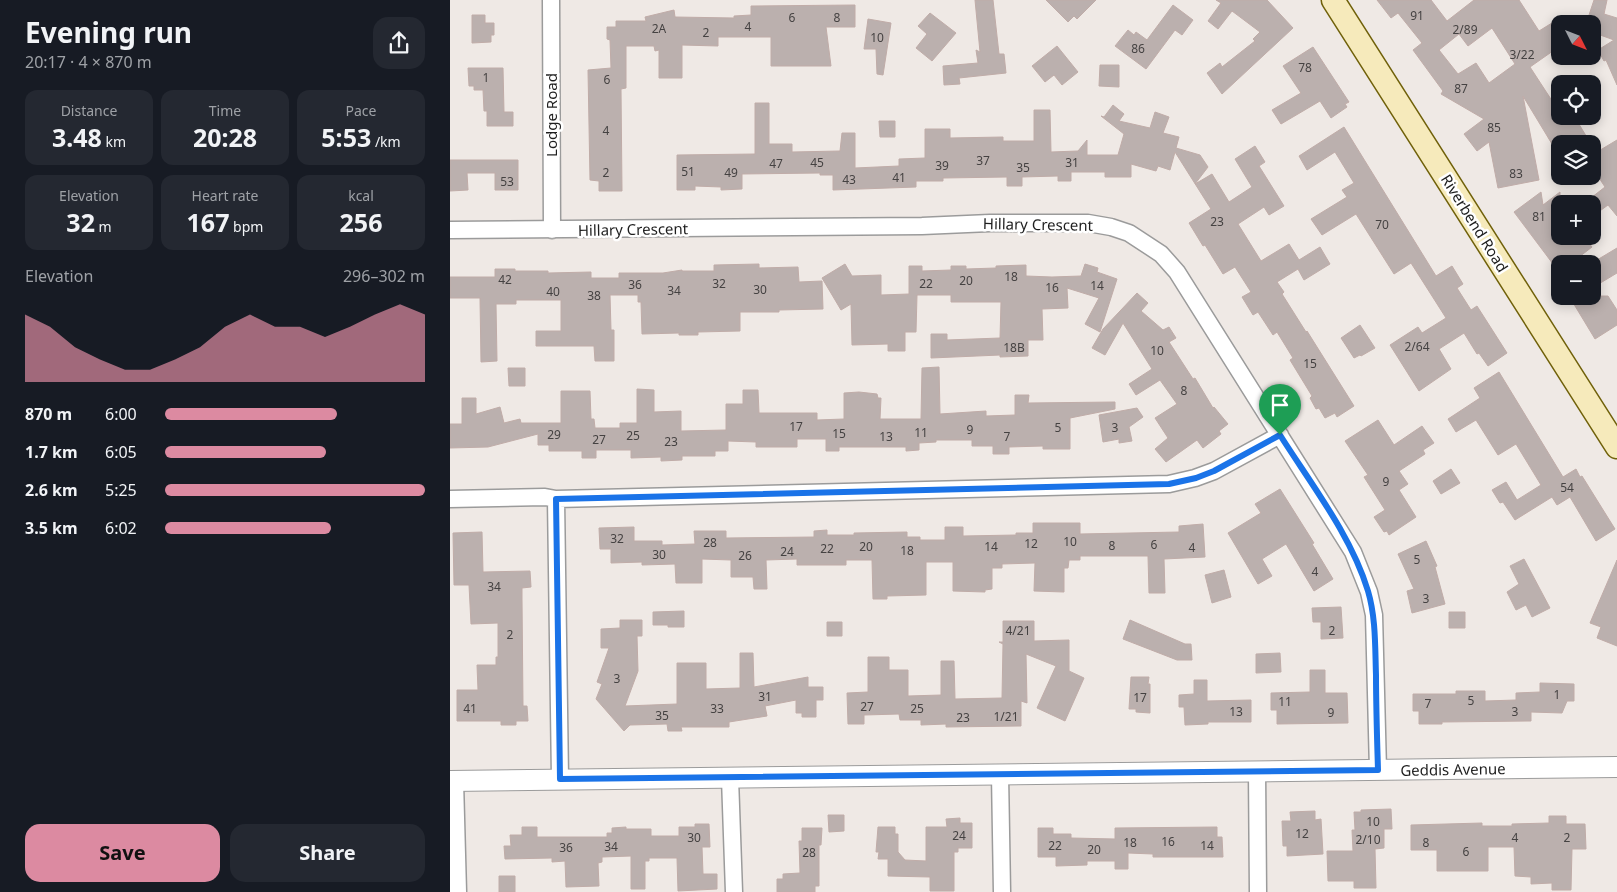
<!DOCTYPE html>
<html lang="en">
<head>
<meta charset="utf-8">
<style>
	:root { --surface:#171b24; --page:#242831; --text:#f1f3f6; --muted:#9ea1a6; --accent:#dc8aa1 }
	body { margin:0; font-family:"Noto Sans",sans-serif; background:var(--page); color:var(--text); height:100vh; display:flex; flex-direction:column; font-size:19px; white-space:nowrap }
	* { box-sizing:border-box; margin:0 }
	p { font-size:16px; color:var(--muted) }
	.icon { flex:none; width:28px; height:28px; fill:none; stroke:currentColor; stroke-width:2; stroke-linecap:round; stroke-linejoin:round }
	.map { position:relative; flex:1; overflow:hidden }
	.details { display:flex; flex-direction:column; background:var(--surface); width:450px }
	.details>* { flex:none }
	.needle { width:32px; rotate:132deg }
	.controls { position:absolute; left:1101px; top:15px; display:grid; gap:10px }
	.controls a { display:grid; place-items:center; width:50px; height:50px; border-radius:10px; background:var(--surface); box-shadow:0 2px 12px #0003; font-size:25px }
	.pin { position:absolute; display:grid; place-items:center; width:42px; height:42px; color:#fff; margin:-51px -21px; border-radius:50% 50% 50% 0; rotate:-45deg; box-shadow:0 0 5px #0007 }
	.pin .icon { rotate:45deg }
	.round { display:grid; place-items:center; flex:none; width:52px; height:52px; border-radius:15px; background:var(--page) }
	.headline { display:flex; align-items:center; justify-content:space-between; height:85px; padding:0 25px }
	h1 { font-size:28px; font-weight:700; line-height:38px }
	.stats { display:grid; grid-template-columns:repeat(3,1fr); gap:8px; height:85px; padding:5px 25px }
	.stats div { display:grid; align-content:center; border-radius:12px; background:var(--page); text-align:center }
	.stats b { font-size:25px; font-weight:700 }
	.stats small { font-size:14px; font-weight:400 }
	.stats p { font-size:14px }
	.chart { height:140px; padding:10px 25px }
	.chart p { display:flex; justify-content:space-between }
	.chart svg { width:100%; height:90px; margin-top:5px; fill:var(--accent); opacity:.7 }
	.cta { display:flex; gap:10px; margin-top:auto; padding:10px 25px }
	.cta a { flex:1; height:58px; border-radius:15px; background:var(--accent); color:#111; font-size:20px; font-weight:700; line-height:58px; text-align:center }
	.cta a+a { background:var(--page); color:var(--text) }
	ul { padding:0 25px; list-style:none; font-size:16px }
	li { display:grid; grid-template-columns:80px 60px 1fr; align-items:center; height:38px }
	li i { height:12px; border-radius:6px; background:var(--accent) }
	main { display:flex; flex:1; min-height:0 }
	.map>svg:first-child { display:block }
	.building { fill:#bbb0ae; stroke:#c0aca8; fill-rule:evenodd }
	.lines { fill:none; stroke-linecap:round; stroke-linejoin:round }
	.minor-casing { stroke:#9b9b9b; stroke-width:19 }
	.tertiary-casing { stroke:#9b9b9b; stroke-width:22 }
	.secondary-casing { stroke:#70610a; stroke-width:25 }
	.minor { stroke:#fff; stroke-width:16 }
	.tertiary { stroke:#fff; stroke-width:20 }
	.secondary { stroke:#f6eabb; stroke-width:22 }
	.route-casing { stroke:#fff; stroke-width:10 }
	.route { stroke:#1a73e8; stroke-width:6 }
	.labels { text-anchor:middle; dominant-baseline:central; stroke-width:5; stroke-linejoin:round; paint-order:stroke }
	.number-label { font-size:12px; fill:#454242 }
	.street-label { font-size:15px; fill:#1e1e1e; stroke:#fff }
</style>
</head>
<body>
<main>
<section class="details">
<div class="headline"><div><h1>Evening run</h1><p>20:17 · 4 × 870 m</p></div><a class="round"><svg class="icon" aria-label="share" viewBox="0 0 24 24"><path d="M12 15V3M7 8l5-5 5 5M5 13v7h14v-7"/></svg></a></div>
<div class="stats">
<div><p>Distance</p><b>3.48<small> km</small></b></div>
<div><p>Time</p><b>20:28</b></div>
<div><p>Pace</p><b>5:53<small> /km</small></b></div>
</div>
<div class="stats">
<div><p>Elevation</p><b>32<small> m</small></b></div>
<div><p>Heart rate</p><b>167<small> bpm</small></b></div>
<div><p>kcal</p><b>256</b></div>
</div>
<div class="chart"><p><span>Elevation</span>296–302 m</p>
<svg viewBox="0 0 160 44" preserveAspectRatio="none"><path d="M0 44V11L10 17L20 27L30 33L40 38L50 38L60 33L70 27L80 17L90 11L100 17L110 17L120 22L130 17L140 11L150 6L160 11V44z"/></svg>
</div>
<ul>
<li><b>870 m</b>6:00<i style="width:66%"></i></li>
<li><b>1.7 km</b>6:05<i style="width:62%"></i></li>
<li><b>2.6 km</b>5:25<i style="width:100%"></i></li>
<li><b>3.5 km</b>6:02<i style="width:64%"></i></li>
</ul>
<div class="cta"><a>Save</a><a>Share</a></div>
</section>
<div class="map">
<svg width="1167" height="892" viewBox="0 0 1167 892">
	<rect width="100%" height="100%" fill="#efe9e5"/>
	<path class="building" d="M525 0H543L549 54H554L556 73 509 78 510 84 494 85 493 66 528 63 526 50 530 52Z
		M596 0H646L627 19 624 16 618 22Z
		M766 0H817L843 28 772 94 757 73 770 63 772 67 805 41 803 39 810 32 782 11 768 29 758 21 771 3Z
		M927 0H981L997 21 1024 0H1069L1089 31 1110 18V46L1080 67 1110 113V116H1124L1141 144H1102L1073 96 1089 180 1048 188 1039 142 1027 151 1014 134 1034 119 991 94 993 91 963 50 972 43 948 13 941 18ZM1042 28 1065 64 1039 83 1026 63 1008 74 989 50 1009 34 1018 46Z
		M1144 0H1157L1154 14 1167 18V85L1156 60 1154 61 1148 50 1164 40 1142 32V24H1136Z
		M405 5V27H376L381 66H321V37H268V46L232 45V78H209V50L205 51 204 46H176V88L171 89 172 191H149V181L140 180 138 70 161 68 160 40 157 39V27H166V21H196L195 17 224 10 225 17 284 18V16L301 15V6Z
		M723 5 743 20 732 35 725 30 696 69 665 46 678 30 684 35 686 32 697 40Z
		M480 13 506 33 482 61 466 48 477 34 468 26Z
		M22 15H35V23H44V35H41V42L22 43Z
		M418 19 441 23 433 75 427 74 426 49H414Z
		M607 46 628 72 612 85 604 75 595 82 582 66Z
		M863 47 899 102 895 104 897 107 881 118 870 101 831 124 822 110 851 93 833 66Z
		M650 65H669V87L649 86Z
		M18 68H53L54 112H63V126H37V111H34L33 90H24V86H19Z
		M305 103H319V144H342V152L390 151 392 133H405V168L449 166V159L475 158V129H500V138L553 137V141H584V110H600L601 152 628 151 637 140V155H668L674 134 651 116 654 117 663 105 674 114 669 121 700 128 705 112 719 117 713 133 729 137 726 148 750 155 758 167 745 184 762 174 779 202 802 187 785 159 805 146 815 162 809 166 834 206 819 215 814 207 788 224 811 261 839 244 849 260 870 247 880 264 854 280 848 269 827 282 834 292 832 294 856 332 857 331 904 406 887 417 885 413 875 418 869 408 866 409 860 398 862 396 840 360 843 358 827 332 823 335 808 312 803 315 792 297 801 292 785 267 773 274 755 245 753 246 739 223 761 209 725 152 720 170 708 166 706 171 681 164V177H655V172H621V181H608V176L572 177V186H557V177L493 178V181H466V187L383 190V175H370V173L292 174V189L271 190V187L245 186V190H227V155L305 154Z
		M429 121H445V137H430Z
		M894 127 986 276 1002 266 1013 284 1007 288 1021 310 1027 306 1057 353 1038 366 1029 353 1027 354 1014 333 989 349 1001 369 969 391 940 345 968 327 972 333 996 318 961 263 944 274 906 214 872 235 861 219 897 197 892 190 904 183 885 152 857 170 849 156Z
		M1167 140V216L1158 205 1147 213 1142 207V204H1140L1137 201 1155 187 1142 167V155Z
		M0 160H68V190H45V173H17L18 190 0 191Z
		M1091 192 1093 205 1110 192V236H1133L1142 247 1120 264H1103L1064 212Z
		M1167 248V273L1142 288V263Z
		M309 264V268L348 267 349 282 372 281 373 309 329 310V312H290V331L248 332V335H229V333L192 334 191 302H188V295H160L161 330H164V361H145L144 346H86V331H111V300H66V304H46L47 361 31 362 30 298H0V277H45V269H65V271H98V273L141 272V278H169V273H213L232 270V271H264V265Z
		M395 264 402 276 431 275V295L459 294V266H472V271L501 270V266H516V269L546 268V266L576 265V276L602 277 631 276 635 264 648 268 647 272 667 279 650 332 635 324 649 298 617 288 618 308 592 309 593 340H578V356L550 357V355L481 358V334H497V340L550 338 551 302H501V295H467L466 332H455V351H438V344L402 345 401 304 391 310 372 278Z
		M687 293 698 303 691 311 713 330 719 327 726 338 719 342 743 379 745 378 763 408 764 407 778 424 769 431 771 434 753 448 747 440 716 462 705 449 718 438 705 418 727 404 710 380 686 395 679 384 702 369 673 323 655 355 642 348 653 329Z
		M1119 296H1158L1167 310V325L1145 339Z
		M910 325 925 348 911 356 910 355 904 358 891 338Z
		M489 367 490 414 536 411V416L565 415V395H579L578 403 665 402V409L620 418V449H593V446L559 447V454H543V446H522V440H486V442L469 443V450L456 451V447H389V451H376V439H347V447H306V442L278 441V451H265V456H232V460L211 461V457L181 458V450H146V458H132V451H99V445H88V434L38 447 0 448V424H12V398H26V414L50 407 54 423 70 419 71 423H111V391H140L141 419H144L145 428H170V423H187V389L204 390V412L231 411V431L276 430V404H293V390H308L309 413H367V420L394 419V393L409 392 427 394 428 398H431L430 419H471L472 368Z
		M58 368H75V386H59Z
		M1049 372 1113 477 1126 469 1130 477 1132 476 1165 529 1146 541 1120 497 1107 505 1102 497 1065 520 1053 502 1050 503 1042 490 1056 482 1067 500 1091 485 1066 444 1048 455 1026 420 1006 432 998 419 1030 398 1024 388Z
		M687 408 693 417 679 427 682 441 669 443V439L653 442 649 415Z
		M928 420 944 445 972 426 984 443 973 450 975 454 949 471 958 484 949 490 966 517 939 535 937 531 934 532 924 517 935 510 914 477 918 475 895 441Z
		M1001 469 1010 483 991 494 983 481Z
		M830 489 864 543 862 544 883 579 864 591 836 544 812 559 822 576 808 584 778 533 811 513 805 504Z
		M583 523H630V534L729 532V526L753 524 755 557 714 559 715 593H699L698 556H630V560H619L618 568H614V592L584 591 585 563 552 564V568H542V589L535 590V592L503 591V562H476V595L437 596V599H423L422 560H396V565H347V559L316 560 317 589H304L303 577H281V560L252 559V583H226L225 564 192 565V562L161 563V549H150L149 528 184 527V541H212V545L245 544 244 531H276V538L364 537V531L377 530V535H404V533L457 532V537H470V540H495V527H513V536L566 535V533H583Z
		M32 532 33 572 80 571 81 587 72 588V599L73 706H77L78 721H66V725H51V721H7V690H28L27 665H46V657H48V623L21 624 19 585H4L3 533Z
		M976 541 987 566 985 567 995 604 962 613 957 591 964 589 948 554Z
		M1074 559 1100 608 1082 617 1076 605 1066 610 1057 592 1069 584 1060 566Z
		M1167 560V646L1147 638 1151 627 1140 623Z
		M774 570 781 597 762 603 755 575Z
		M891 607 893 638 871 639V622H863L862 608Z
		M234 611V627H218V625H203V612Z
		M999 612H1015V628H999Z
		M170 620H192V636H187L188 671 175 706 227 704V663H256V689L290 688V653H303L304 687 358 677V687H373V700H366V717H352V713H346V700L315 706 317 716 279 722V727H231L232 731H218L217 724 180 725 174 731 146 699 152 684 147 682 159 648H151V629L170 628Z
		M680 620 735 644H741L742 660H727L673 639Z
		M553 621H584V641L619 640V671L634 678 615 721 587 708 606 666 576 654 577 703 571 701V726L496 727V724L471 725V720H450L449 714 414 715V724H398L397 693 418 692V657H439V670H458V696L491 695V661H504L505 699 552 698 553 644 549 642H553Z
		M377 622H392V636H377Z
		M830 653 831 672 806 673V654Z
		M860 670H875V693H897L898 723 827 724V710H821V693L860 692Z
		M681 677H699L698 684H700V713L686 712V709H679Z
		M744 680H757V701L801 700V722H758V724L735 725 734 707H729V695L744 694Z
		M1090 683 1124 684V701H1117L1112 713 1081 712V721L992 722V724H969V711H963V694H1006V691H1035V701L1066 700V693L1090 692Z
		M941 809 942 829H934V848L925 849 926 888H904V881H878L877 851H903L902 830H905L904 812H911V810Z
		M865 811V820L871 819 873 854 837 856V846H833L832 821H841L840 812Z
		M378 815H394V831L379 832Z
		M1099 816H1116V824H1135L1136 849H1122L1121 890H1102V883L1081 884V877L1065 876 1064 847H1038V871H987V850H961V825L1032 823V826H1062V824L1099 823Z
		M510 818V823H522V848H508V852H504V891H480V877L438 876V859H428L429 852H426L428 827H445V834H448V852L455 860 476 861V827H497L496 819Z
		M245 824H259L260 847H252L253 874H267V889L228 891 227 858H199V861H195V889H181V856L152 857V862L148 863 149 886 116 887 115 861 102 862V858L55 859 54 846H61L60 835H72V827H87V837H157V833H162V828L176 827V829H201V836H229V827H245Z
		M767 827V837H772L773 857H703V854L678 853V869H665V861H637V865L606 866V857H588V828H603V834H621V838L665 839V828Z
		M352 828H372L371 845H369V886H365V892H327V879H333V874L350 873 349 841H352Z
		M49 876H65V892H49Z"/>
	<g class="lines">
		<defs>
			<path id="minor" d="M101 0 102 230
				M0 230 472 226 540 223H638L661 227 679 233 711 254 727 272 903 552 919 592 924 615 928 770
				M0 499 95 497 106 499 719 484 745 478 764 471 830 435
				M106 499 110 779
				M807 771 808 892
				M550 774 552 892
				M280 778 284 892
				M5 781 8 892"/>
			<path id="tertiary" d="M0 781 1167 767"/>
			<path id="secondary" d="M883 0 1167 447"/>
		</defs>
		<use href="#minor" class="minor-casing"/>
		<use href="#tertiary" class="tertiary-casing"/>
		<use href="#secondary" class="secondary-casing"/>
		<use href="#minor" class="minor"/>
		<use href="#tertiary" class="tertiary"/>
		<use href="#secondary" class="secondary"/>
	</g>
	<g class="lines">
		<defs>
			<path id="route" d="M830 435C861 484 901 535 918 591 926 618 925 647 926 675 926 706 927 738 928 770L110 779 106 499 719 484 746 478 764 471Z"/>
		</defs>
		<use href="#route" class="route-casing"/>
		<use href="#route" class="route"/>
	</g>
	<g class="labels">
		<g class="number-label">
			<text x="967" y="15">91</text>
			<text x="342" y="17">6</text>
			<text x="387" y="17">8</text>
			<text x="298" y="26">4</text>
			<text x="209" y="28">2A</text>
			<text x="1015" y="29">2/89</text>
			<text x="256" y="32">2</text>
			<text x="427" y="37">10</text>
			<text x="688" y="48">86</text>
			<text x="1072" y="54">3/22</text>
			<text x="855" y="67">78</text>
			<text x="36" y="77">1</text>
			<text x="157" y="79">6</text>
			<text x="1011" y="88">87</text>
			<text x="1044" y="127">85</text>
			<text x="156" y="130">4</text>
			<text x="533" y="160">37</text>
			<text x="367" y="162">45</text>
			<text x="622" y="162">31</text>
			<text x="326" y="163">47</text>
			<text x="492" y="165">39</text>
			<text x="573" y="167">35</text>
			<text x="238" y="171">51</text>
			<text x="156" y="172">2</text>
			<text x="281" y="172">49</text>
			<text x="1066" y="173">83</text>
			<text x="449" y="177">41</text>
			<text x="399" y="179">43</text>
			<text x="57" y="181">53</text>
			<text x="1089" y="216">81</text>
			<text x="767" y="221">23</text>
			<text x="932" y="224">70</text>
			<text x="561" y="276">18</text>
			<text x="55" y="279">42</text>
			<text x="516" y="280">20</text>
			<text x="269" y="283">32</text>
			<text x="476" y="283">22</text>
			<text x="185" y="284">36</text>
			<text x="647" y="285">14</text>
			<text x="602" y="287">16</text>
			<text x="310" y="289">30</text>
			<text x="224" y="290">34</text>
			<text x="103" y="291">40</text>
			<text x="144" y="295">38</text>
			<text x="967" y="346">2/64</text>
			<text x="564" y="347">18B</text>
			<text x="707" y="350">10</text>
			<text x="860" y="363">15</text>
			<text x="734" y="390">8</text>
			<text x="346" y="426">17</text>
			<text x="608" y="427">5</text>
			<text x="665" y="427">3</text>
			<text x="520" y="429">9</text>
			<text x="471" y="432">11</text>
			<text x="389" y="433">15</text>
			<text x="104" y="434">29</text>
			<text x="183" y="435">25</text>
			<text x="436" y="436">13</text>
			<text x="557" y="436">7</text>
			<text x="149" y="439">27</text>
			<text x="221" y="441">23</text>
			<text x="936" y="481">9</text>
			<text x="1117" y="487">54</text>
			<text x="167" y="538">32</text>
			<text x="620" y="541">10</text>
			<text x="260" y="542">28</text>
			<text x="581" y="543">12</text>
			<text x="704" y="544">6</text>
			<text x="662" y="545">8</text>
			<text x="416" y="546">20</text>
			<text x="541" y="546">14</text>
			<text x="742" y="547">4</text>
			<text x="377" y="548">22</text>
			<text x="457" y="550">18</text>
			<text x="337" y="551">24</text>
			<text x="209" y="554">30</text>
			<text x="295" y="555">26</text>
			<text x="967" y="559">5</text>
			<text x="865" y="571">4</text>
			<text x="44" y="586">34</text>
			<text x="976" y="598">3</text>
			<text x="568" y="630">4/21</text>
			<text x="882" y="630">2</text>
			<text x="60" y="634">2</text>
			<text x="167" y="678">3</text>
			<text x="1107" y="694">1</text>
			<text x="315" y="696">31</text>
			<text x="690" y="697">17</text>
			<text x="1021" y="700">5</text>
			<text x="835" y="701">11</text>
			<text x="978" y="703">7</text>
			<text x="417" y="706">27</text>
			<text x="20" y="708">41</text>
			<text x="267" y="708">33</text>
			<text x="467" y="708">25</text>
			<text x="786" y="711">13</text>
			<text x="1065" y="711">3</text>
			<text x="881" y="712">9</text>
			<text x="212" y="715">35</text>
			<text x="556" y="716">1/21</text>
			<text x="513" y="717">23</text>
			<text x="923" y="821">10</text>
			<text x="852" y="833">12</text>
			<text x="509" y="835">24</text>
			<text x="244" y="837">30</text>
			<text x="1065" y="837">4</text>
			<text x="1117" y="837">2</text>
			<text x="918" y="839">2/10</text>
			<text x="718" y="841">16</text>
			<text x="680" y="842">18</text>
			<text x="976" y="842">8</text>
			<text x="605" y="845">22</text>
			<text x="757" y="845">14</text>
			<text x="161" y="846">34</text>
			<text x="116" y="847">36</text>
			<text x="644" y="849">20</text>
			<text x="1016" y="851">6</text>
			<text x="359" y="852">28</text>
		</g>
		<g class="street-label">
			<text transform="translate(101 115) rotate(-90)">Lodge Road</text>
			<text transform="translate(1025 223) rotate(58)">Riverbend Road</text>
			<text transform="translate(588 224) rotate(1)">Hillary Crescent</text>
			<text transform="translate(183 229) rotate(-1)">Hillary Crescent</text>
			<text transform="translate(1003 769) rotate(-1)">Geddis Avenue</text>
		</g>
	</g>
</svg>
<div class="controls">
<a><svg class="needle" viewBox="-14 -14 28 28"><path d="M0-13l5 13h-10z" fill="#e53935"/><path d="M0 13l5-13h-10z" fill="#9ea1a6"/></svg></a>
<a><svg class="icon" aria-label="locate" viewBox="0 0 24 24"><circle cx="12" cy="12" r="6"/><path d="M12 2v4M12 18v4M2 12h4M18 12h4"/></svg></a>
<a><svg class="icon" aria-label="layers" viewBox="0 0 24 24"><path d="M12 4l9 5-9 5-9-5zM3 14l9 5 9-5"/></svg></a>
<a>+</a>
<a>−</a>
</div>
<div class="pin" style="left:830px;top:435px;background:#1e9e55"><svg class="icon" aria-label="arrive" viewBox="0 0 24 24"><path d="M6 21V4h12l-3 4 3 4H6"/></svg></div>
</div>
</main>
</body>
</html>
